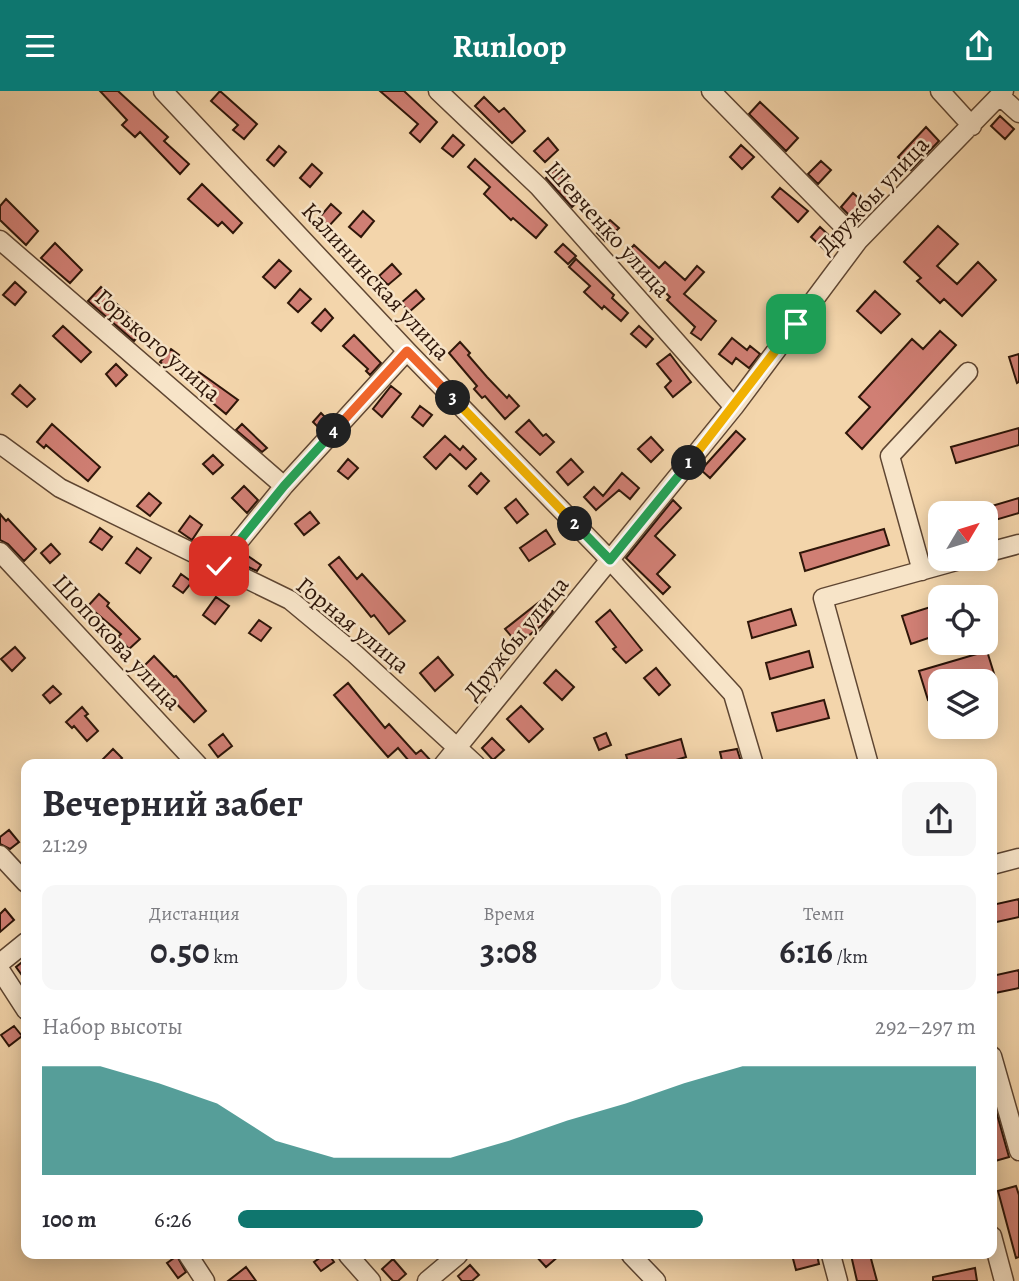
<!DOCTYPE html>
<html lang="ru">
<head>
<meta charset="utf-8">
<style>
	:root { --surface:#fff; --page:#f7f7f7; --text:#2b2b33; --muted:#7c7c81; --accent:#0f766e }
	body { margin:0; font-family:Alegreya,serif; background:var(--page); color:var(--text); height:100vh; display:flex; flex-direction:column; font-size:26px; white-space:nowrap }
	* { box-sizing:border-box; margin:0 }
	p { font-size:23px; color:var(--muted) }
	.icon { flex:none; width:38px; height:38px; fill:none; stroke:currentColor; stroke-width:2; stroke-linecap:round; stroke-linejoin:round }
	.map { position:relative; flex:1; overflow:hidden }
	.drawer { position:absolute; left:21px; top:668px; width:976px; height:500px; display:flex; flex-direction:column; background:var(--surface); border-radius:14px; box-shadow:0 4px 18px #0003 }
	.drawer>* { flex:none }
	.needle { width:46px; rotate:52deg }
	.fabs { position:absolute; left:928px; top:410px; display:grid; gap:14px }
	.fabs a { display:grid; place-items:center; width:70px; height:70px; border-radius:14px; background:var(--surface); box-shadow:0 4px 18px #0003; font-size:35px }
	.pin { position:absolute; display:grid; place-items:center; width:60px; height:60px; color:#fff; margin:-30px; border-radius:14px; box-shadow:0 4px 10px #0006 }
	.km { position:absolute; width:35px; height:35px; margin:-18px; border-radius:50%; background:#222; color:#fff; font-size:19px; line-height:35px; text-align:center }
	.round { display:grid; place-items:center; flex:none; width:74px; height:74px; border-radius:14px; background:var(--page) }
	.overview { display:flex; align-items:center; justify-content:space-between; height:119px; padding:0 21px }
	h1 { font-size:38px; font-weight:700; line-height:52px }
	.metrics { display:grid; grid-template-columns:repeat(3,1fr); gap:10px; height:119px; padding:7px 21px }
	.metrics div { display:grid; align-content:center; border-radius:14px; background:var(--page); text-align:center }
	.metrics b { font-size:35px; font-weight:700 }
	.metrics small { font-size:19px; font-weight:400 }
	.metrics p { font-size:19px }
	.chart { height:196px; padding:14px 21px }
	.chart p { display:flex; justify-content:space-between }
	.chart svg { width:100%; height:126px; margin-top:7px; fill:var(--accent); opacity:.7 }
	ul { padding:0 21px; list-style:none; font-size:23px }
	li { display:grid; grid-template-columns:112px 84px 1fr; align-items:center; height:52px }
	li i { height:18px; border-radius:9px; background:var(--accent) }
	header { display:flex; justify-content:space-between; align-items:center; height:91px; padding:0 21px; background:var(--accent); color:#fff; font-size:32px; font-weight:700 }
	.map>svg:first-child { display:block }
	.building { fill:#d07f74; stroke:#2e1609; stroke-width:2 }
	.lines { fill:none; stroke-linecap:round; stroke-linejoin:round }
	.minor-casing { stroke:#5f4632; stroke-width:21 }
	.minor { stroke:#f7e4c8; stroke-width:18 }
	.split-1-casing { stroke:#fff; stroke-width:14 }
	.split-2-casing { stroke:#fff; stroke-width:14 }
	.split-3-casing { stroke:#fff; stroke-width:14 }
	.split-4-casing { stroke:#fff; stroke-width:14 }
	.split-5-casing { stroke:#fff; stroke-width:14 }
	.split-1 { stroke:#f5b400; stroke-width:9 }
	.split-2 { stroke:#22a559; stroke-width:9 }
	.split-3 { stroke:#f5b400; stroke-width:9 }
	.split-4 { stroke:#f0652b; stroke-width:9 }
	.split-5 { stroke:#22a559; stroke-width:9 }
	.labels { text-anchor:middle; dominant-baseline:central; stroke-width:5; stroke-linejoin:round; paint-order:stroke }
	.street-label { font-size:24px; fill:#2e1609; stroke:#f7e4c8 }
</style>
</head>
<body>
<header><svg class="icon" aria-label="menu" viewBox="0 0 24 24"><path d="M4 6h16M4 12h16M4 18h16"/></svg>Runloop<svg class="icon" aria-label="share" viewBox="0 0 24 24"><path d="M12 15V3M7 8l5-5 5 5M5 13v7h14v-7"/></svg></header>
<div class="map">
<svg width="1019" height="1190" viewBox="0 0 1019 1190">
	<rect width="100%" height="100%" fill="#f3d5ab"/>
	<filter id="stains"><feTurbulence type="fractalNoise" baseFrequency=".00286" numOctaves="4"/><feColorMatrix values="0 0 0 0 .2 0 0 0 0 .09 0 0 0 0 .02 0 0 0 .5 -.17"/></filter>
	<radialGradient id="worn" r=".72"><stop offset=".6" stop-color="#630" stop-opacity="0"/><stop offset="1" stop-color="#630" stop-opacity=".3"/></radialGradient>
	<path class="building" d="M100 0H118L168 46 164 50 189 73 180 83 140 41 135 46 122 34 127 29Z
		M220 0 257 33 244 48 233 39 238 34 211 10Z
		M380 0H404L437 31 420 51 410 42 418 33Z
		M484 6 499 21 504 17 525 40 512 52 475 15Z
		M760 11 798 47 786 60 749 23Z
		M1000 25 1014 38 1005 48 991 35Z
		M926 36 939 50 911 79 898 66Z
		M453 44 464 54 453 66 442 57Z
		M548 47 558 59 545 71 534 60Z
		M741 54 754 66 742 78 730 66Z
		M279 55 286 61 274 75 267 69Z
		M475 68 547 134 536 147 513 127 511 129 484 103 490 96 468 76Z
		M821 70 831 79 818 93 808 83Z
		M312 73 322 82 310 96 300 87Z
		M555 78 583 106 572 116 546 87Z
		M202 93 242 132 233 142 222 131 218 135 188 108Z
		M780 97 808 120 798 131 772 106Z
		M853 102 866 114 853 128 841 116Z
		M6 108 38 140 26 154 0 129V115Z
		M331 113 341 122 329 135 319 127Z
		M363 120 374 130 361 146 349 136Z
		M610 129 619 137 605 150 597 142Z
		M938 135 958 153 937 175 957 193 978 171 996 189 962 225 944 208 940 212 917 190 921 187 904 171Z
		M820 136 835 150 826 160 811 146Z
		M55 152 82 179 70 192 41 167Z
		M563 153 576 165 568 173 555 161Z
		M634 154 659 177 665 171 685 189 697 175 704 181 684 203 716 230 701 249 691 242 695 236 667 209 670 206 626 163Z
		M576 168 614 204 612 207 628 222 621 230 604 215 602 218 584 201 590 195 569 176Z
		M279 169 291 180 275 197 263 186Z
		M392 173 401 183 388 194 379 185Z
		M15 191 26 201 15 214 3 204Z
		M101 196 109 203 107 205 129 223 127 226 143 239 134 250 88 210Z
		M300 198 311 208 298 221 288 212Z
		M416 199 424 208 409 221 401 212Z
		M875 200 900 223 881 242 857 220Z
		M325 218 333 227 321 240 312 232Z
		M63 235 91 261 81 271 53 245Z
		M639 235 653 248 646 256 631 243Z
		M940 240 956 254 862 358 846 342 870 316 859 306 912 248 923 258Z
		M354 244 381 272 370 284 366 280 368 278 343 255Z
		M732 247 747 259 750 255 760 263 749 277 736 267 732 273 719 263Z
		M460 251 470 262 468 264 487 286 507 307 509 304 519 315 505 328 485 305 482 307 474 298 477 295 449 262Z
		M171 258 179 264 168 277 160 271Z
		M670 263 691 291 673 306 665 296 671 290 657 273Z
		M1019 263V291L1017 292 1009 266Z
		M116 273 127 284 116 295 106 283Z
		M199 281 238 309 226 323 190 293Z
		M20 294 35 308 27 316 12 303Z
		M391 295 401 303 382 326 373 318Z
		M420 315 432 324 423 335 412 326Z
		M321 322 328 329 320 338 313 331Z
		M529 329 543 345 546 343 554 351 540 364 516 341Z
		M52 333 100 376 88 390 46 354 44 357 37 351Z
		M242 333 267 357 262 361 236 339Z
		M1019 337V354L956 372 951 356Z
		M736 340 745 348 710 387 701 379Z
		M445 345 460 359 463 355 476 368 466 378 450 363 436 378 424 366Z
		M651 346 663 359 651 371 638 358Z
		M213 364 223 374 213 383 203 373Z
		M348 368 358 377 348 388 338 380Z
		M571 368 583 381 568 394 557 381Z
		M481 382 489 390 477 403 469 395Z
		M622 382 639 397 630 408 619 399 596 419 584 406 594 396 603 405Z
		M244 395 258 409 247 422 232 407Z
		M149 402 161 412 150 425 137 415Z
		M1019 407V422L985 432V417Z
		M516 408 528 423 517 432 505 417Z
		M673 409 681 417 655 445 675 464 657 483 670 496 663 503 626 467Z
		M310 421 319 432 304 444 295 433Z
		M0 423 6 430 8 428 36 458 24 470 8 453 0 449Z
		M190 425 202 434 192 449 179 440Z
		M100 437 112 446 102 459 90 451Z
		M884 438 889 454 805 480 800 462Z
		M546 439 555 453 529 470 520 457Z
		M51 453 60 463 50 472 41 462Z
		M137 457 151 467 140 482 126 472Z
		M245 463 261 474 257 480 240 472Z
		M339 466 357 488 362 483 405 530 389 543 374 524 371 526 329 474Z
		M181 483 192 491 183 502 173 495Z
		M99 503 109 512 107 515 140 548 129 558 118 546 121 543 88 515Z
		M216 506 229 515 215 533 203 524Z
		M543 508 553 521 542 534 518 553 505 538Z
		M940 513V543L911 553 902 525Z
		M791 518 796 534 752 547 748 531Z
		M610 519 642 559 626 572 613 558 616 556 596 531Z
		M259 529 271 537 261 550 249 542Z
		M15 556 25 567 12 580 1 568Z
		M809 560 813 576 770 588 766 572Z
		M987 560 996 589 985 592V590H940V606L928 609 919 580Z
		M154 565 174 586 176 585 206 620 194 631 142 577Z
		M438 566 453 584 435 600 420 582Z
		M656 577 670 594 659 604 644 587Z
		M556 579 574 596 562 609 544 592Z
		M348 592 385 637 389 633 416 663 421 659 432 671V674H405L409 670 398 657 388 666 334 604Z
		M53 595 61 603 50 612 43 604Z
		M824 609 829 627 777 640 772 622Z
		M521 615 543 638 529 651 507 628Z
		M82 616 88 623 85 625 98 640 87 650 74 635 72 637 66 631Z
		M606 642 611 654 599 659 594 647Z
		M223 643 232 655 218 666 209 654Z
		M492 647 504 659 493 669 482 657Z
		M681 648 686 666 659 674H629L626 664Z
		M113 658 122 667 115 674H106L102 669Z
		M737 658 742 674H723L720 661Z
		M9 739 19 751 10 758 0 753V746Z
		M1019 808V826L992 832V814Z
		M5 818 14 829 0 841V823Z
		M26 868V890L16 876Z
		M1019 879V897L995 902 992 885Z
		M14 935 22 945 9 955 1 944Z
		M995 1016 1009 1066 992 1071V1017Z
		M1016 1095 1019 1104V1166L1016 1167 998 1100Z
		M324 1164H329L334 1171 321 1180 314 1171Z
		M535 1164H560L546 1176Z
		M792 1164H817L819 1173 796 1179Z
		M851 1164H870L877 1190H857Z
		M177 1165 186 1181 178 1187 167 1172Z
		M393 1168 406 1183 398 1190H393L382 1178Z
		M470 1174 479 1184 472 1190H462L458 1185Z
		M246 1176 256 1190H228Z
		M975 1177 977 1190H933V1186Z"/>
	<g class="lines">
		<defs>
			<path id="minor" d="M163 0 407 260 610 469 733 603 754 674
				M438 0 539 96 734 316
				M711 0 858 150
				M940 0 972 35
				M1000 5 1019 22
				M0 149 284 395
				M0 353 60 397 290 509 355 563 476 674
				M0 461 198 674
				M985 462 1019 453
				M219 475 284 395 407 260
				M922 480 890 365 968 281
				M443 674 734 316 858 150 1004 0
				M869 674 823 507 967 467
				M0 764 26 792
				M992 774 1019 767
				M0 872 26 851
				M0 879 26 919
				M992 965 1019 1060
				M992 1145 1004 1190
				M188 1164 205 1190
				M348 1164 371 1190
				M631 1164 656 1190
				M831 1164 838 1190
				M427 1190 458 1164"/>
		</defs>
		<use href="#minor" class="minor-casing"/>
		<use href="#minor" class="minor"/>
	</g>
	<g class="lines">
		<defs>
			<path id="split-1" d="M689 372 796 233"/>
			<path id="split-2" d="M575 433 610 469 689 372"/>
			<path id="split-3" d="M453 307 575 433"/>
			<path id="split-4" d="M334 340 407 260 453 307"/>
			<path id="split-5" d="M219 475 284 395 334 340"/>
		</defs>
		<use href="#split-1" class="split-1-casing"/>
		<use href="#split-2" class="split-2-casing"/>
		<use href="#split-3" class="split-3-casing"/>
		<use href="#split-4" class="split-4-casing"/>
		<use href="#split-5" class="split-5-casing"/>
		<use href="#split-1" class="split-1"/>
		<use href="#split-2" class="split-2"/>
		<use href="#split-3" class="split-3"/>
		<use href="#split-4" class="split-4"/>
		<use href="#split-5" class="split-5"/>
	</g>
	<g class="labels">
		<g class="street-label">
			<text transform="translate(873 104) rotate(-47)">Дружбы улица</text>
			<text transform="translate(608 138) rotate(48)">Шевченко улица</text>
			<text transform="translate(376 190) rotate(47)">Калининская улица</text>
			<text transform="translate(158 254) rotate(41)">Горького улица</text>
			<text transform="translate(353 534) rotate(39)">Горная улица</text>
			<text transform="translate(516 547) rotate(-51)">Дружбы улица</text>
			<text transform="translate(117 551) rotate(47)">Шопокова улица</text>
		</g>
	</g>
	<rect width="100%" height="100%" filter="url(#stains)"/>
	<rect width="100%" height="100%" fill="url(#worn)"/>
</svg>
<div class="fabs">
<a><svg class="needle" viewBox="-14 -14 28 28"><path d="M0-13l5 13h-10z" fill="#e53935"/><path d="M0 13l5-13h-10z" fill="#7c7c81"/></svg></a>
<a><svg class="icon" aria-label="locate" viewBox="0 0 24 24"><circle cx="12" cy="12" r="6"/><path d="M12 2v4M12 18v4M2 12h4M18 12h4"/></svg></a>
<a><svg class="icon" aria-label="layers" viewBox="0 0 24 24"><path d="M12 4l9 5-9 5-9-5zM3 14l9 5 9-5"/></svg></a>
</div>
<div class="pin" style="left:796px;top:233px;background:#1e9e55"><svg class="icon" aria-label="arrive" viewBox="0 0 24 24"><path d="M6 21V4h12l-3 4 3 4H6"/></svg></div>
<div class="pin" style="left:219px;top:475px;background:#d93025"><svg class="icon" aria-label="check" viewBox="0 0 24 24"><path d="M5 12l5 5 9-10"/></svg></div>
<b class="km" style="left:689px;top:372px">1</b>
<b class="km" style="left:575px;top:433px">2</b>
<b class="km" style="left:453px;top:307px">3</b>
<b class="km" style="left:334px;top:340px">4</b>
<section class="drawer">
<div class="overview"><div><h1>Вечерний забег</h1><p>21:29</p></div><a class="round"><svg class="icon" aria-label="share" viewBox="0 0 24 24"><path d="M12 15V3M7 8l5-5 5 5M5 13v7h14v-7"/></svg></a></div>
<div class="metrics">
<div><p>Дистанция</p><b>0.50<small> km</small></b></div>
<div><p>Время</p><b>3:08</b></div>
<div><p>Темп</p><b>6:16<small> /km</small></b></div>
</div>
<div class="chart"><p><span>Набор высоты</span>292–297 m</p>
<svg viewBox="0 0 160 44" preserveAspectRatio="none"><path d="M0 44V6L10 6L20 12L30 19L40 32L50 38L60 38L70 38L80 32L90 25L100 19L110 12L120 6L130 6L140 6L150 6L160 6V44z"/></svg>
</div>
<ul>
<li><b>100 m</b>6:26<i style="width:63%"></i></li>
</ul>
</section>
</div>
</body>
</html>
